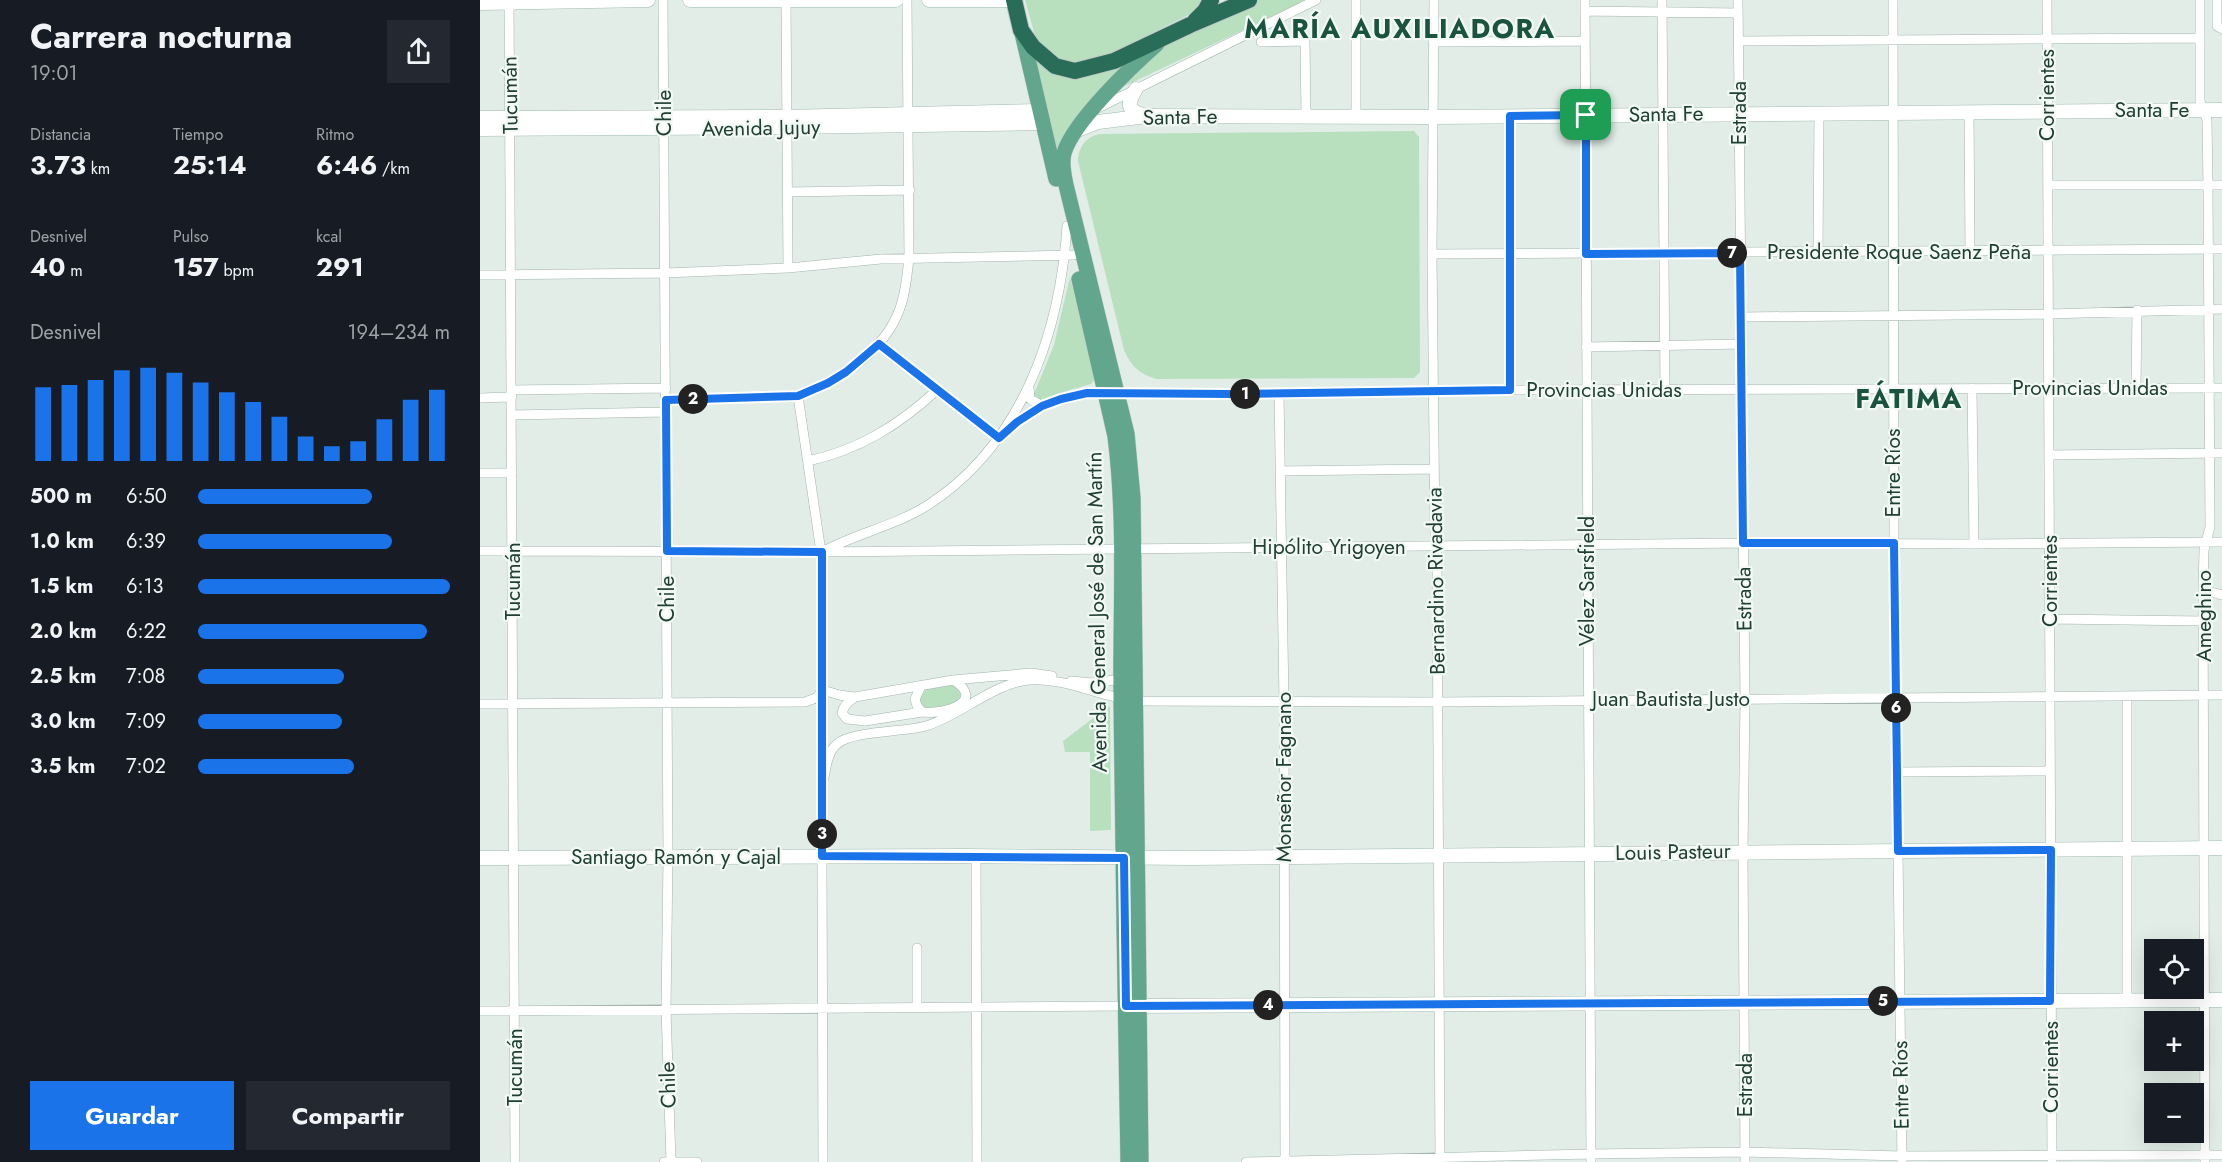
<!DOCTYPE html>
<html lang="es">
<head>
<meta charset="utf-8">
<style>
	:root { --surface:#171b24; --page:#242831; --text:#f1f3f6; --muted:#9ea1a6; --accent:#1a73e8 }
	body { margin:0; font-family:Jost,sans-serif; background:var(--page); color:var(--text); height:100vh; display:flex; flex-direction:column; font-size:22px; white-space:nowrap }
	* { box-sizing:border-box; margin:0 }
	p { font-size:20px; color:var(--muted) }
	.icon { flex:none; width:33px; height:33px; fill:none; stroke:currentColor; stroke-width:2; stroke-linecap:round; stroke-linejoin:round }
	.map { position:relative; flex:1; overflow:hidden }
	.sheet { display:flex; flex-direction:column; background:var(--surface); width:480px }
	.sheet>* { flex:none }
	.fabs { position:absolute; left:1664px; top:939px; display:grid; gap:12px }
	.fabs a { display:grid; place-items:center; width:60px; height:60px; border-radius:0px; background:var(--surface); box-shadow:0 6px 24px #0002; font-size:30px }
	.pin { position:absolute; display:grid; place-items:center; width:51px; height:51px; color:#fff; margin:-26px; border-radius:12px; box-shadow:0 3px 9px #0006 }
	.km { position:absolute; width:30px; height:30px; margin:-15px; border-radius:50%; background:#222; color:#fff; font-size:16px; line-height:30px; text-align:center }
	.round { display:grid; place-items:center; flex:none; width:63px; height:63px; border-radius:0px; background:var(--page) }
	.overview { display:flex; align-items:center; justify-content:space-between; height:102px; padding:0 30px }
	h1 { font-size:33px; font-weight:700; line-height:45px }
	.metrics { display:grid; grid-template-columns:repeat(3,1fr); gap:9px; height:102px; padding:6px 30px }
	.metrics div { display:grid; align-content:center }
	.metrics b { font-size:26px; font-weight:700 }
	.metrics small { font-size:16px; font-weight:400 }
	.metrics p { font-size:16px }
	.chart { height:168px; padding:12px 30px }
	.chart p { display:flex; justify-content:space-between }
	.chart svg { width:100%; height:108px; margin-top:6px; stroke:var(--accent); stroke-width:6 }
	.cta { display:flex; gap:12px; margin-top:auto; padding:12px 30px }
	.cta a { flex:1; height:69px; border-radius:0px; background:var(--accent); color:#fff; font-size:24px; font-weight:700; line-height:69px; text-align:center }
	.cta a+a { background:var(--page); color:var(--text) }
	ul { padding:0 30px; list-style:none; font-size:20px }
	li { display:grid; grid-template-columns:96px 72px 1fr; align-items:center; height:45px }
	li i { height:15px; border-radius:8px; background:var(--accent) }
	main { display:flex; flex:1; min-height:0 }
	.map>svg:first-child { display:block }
	.green { fill:#b8e0bf }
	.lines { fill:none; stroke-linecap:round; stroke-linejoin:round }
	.street-casing { stroke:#a3b5ad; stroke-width:10 }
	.secondary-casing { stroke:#a1bcb0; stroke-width:15 }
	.primary-casing { stroke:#c1c9c6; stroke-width:16 }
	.highway-casing { stroke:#c1c9c6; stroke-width:18 }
	.street { stroke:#fff; stroke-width:9 }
	.secondary { stroke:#fff; stroke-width:14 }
	.primary { stroke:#62a68e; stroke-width:15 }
	.highway { stroke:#296d59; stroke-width:16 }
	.route-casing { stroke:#fff; stroke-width:12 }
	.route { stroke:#1a73e8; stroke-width:8 }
	.labels { text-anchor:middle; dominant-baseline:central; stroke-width:4.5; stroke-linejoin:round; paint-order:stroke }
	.street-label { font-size:21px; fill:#203f33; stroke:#f2f9f5 }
	.district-label { font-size:27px; font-weight:bold; letter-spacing:1.5px; fill:#1a533f; stroke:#f2f9f5 }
</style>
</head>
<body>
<main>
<section class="sheet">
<div class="overview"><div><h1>Carrera nocturna</h1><p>19:01</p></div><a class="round"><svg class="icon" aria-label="share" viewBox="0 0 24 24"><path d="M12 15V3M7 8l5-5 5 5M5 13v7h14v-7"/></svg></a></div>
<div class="metrics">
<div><p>Distancia</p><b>3.73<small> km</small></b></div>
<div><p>Tiempo</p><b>25:14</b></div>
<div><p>Ritmo</p><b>6:46<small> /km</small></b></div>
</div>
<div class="metrics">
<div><p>Desnivel</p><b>40<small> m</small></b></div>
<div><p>Pulso</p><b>157<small> bpm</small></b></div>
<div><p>kcal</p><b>291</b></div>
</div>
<div class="chart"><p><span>Desnivel</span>194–234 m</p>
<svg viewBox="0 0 160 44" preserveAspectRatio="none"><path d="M5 44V14M15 44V13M25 44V11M35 44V7M45 44V6M55 44V8M65 44V12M75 44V16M85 44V20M95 44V26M105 44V34M115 44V38M125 44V36M135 44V27M145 44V19M155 44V15"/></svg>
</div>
<ul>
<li><b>500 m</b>6:50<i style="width:69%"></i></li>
<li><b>1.0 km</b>6:39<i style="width:77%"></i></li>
<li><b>1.5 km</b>6:13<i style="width:100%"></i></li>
<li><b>2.0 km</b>6:22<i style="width:91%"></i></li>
<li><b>2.5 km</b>7:08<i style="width:58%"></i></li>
<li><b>3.0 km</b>7:09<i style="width:57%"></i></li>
<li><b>3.5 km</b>7:02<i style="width:62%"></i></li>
</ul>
<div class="cta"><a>Guardar</a><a>Compartir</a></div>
</section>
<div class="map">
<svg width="1742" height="1162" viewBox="0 0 1742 1162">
	<rect width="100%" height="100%" fill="#e1ede6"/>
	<path class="green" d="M545 0H722L714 12 616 61 585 64 556 39Z
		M776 0H827L634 91 681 46Z
		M551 52 567 67 646 60 612 100 577 153Z
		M934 131 939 137 940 372 934 378 677 379C660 375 651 366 644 350L598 161C598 147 607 136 620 134Z
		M590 277 615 379 611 384 583 392 562 401 554 398V394L574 345Z
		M473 684 479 690 481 696 476 704 448 710 439 705 438 696 444 689Z
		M615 703 630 707 631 830 610 831V752H585L583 741 616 716Z"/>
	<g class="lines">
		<defs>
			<path id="street" d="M29 0 35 1162
				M183 0 188 858 186 1009 191 1162
				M306 0 308 268
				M954 0 952 254 955 536 957 558 960 1162
				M1105 0 1111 1162
				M1182 0 1185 390
				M1258 0 1265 699 1263 851 1265 1162
				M1413 0 1414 543 1422 1162
				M1567 0 1572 1162
				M1720 0V101L1727 120 1728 185 1730 527 1724 550 1723 590 1725 1162
				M1737 0V26L1742 29
				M1105 11 1258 13
				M1259 41 1719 38
				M781 42 825 41 826 116
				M953 42 1105 41
				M616 109 836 0
				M1489 111 1490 251
				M876 116V0
				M1568 185H1742
				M307 192 430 190
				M1338 252 1339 113
				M952 254 1742 249
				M0 275 185 273 308 268 401 259 594 255
				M1261 317 1569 314 1742 309
				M399 344 519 438
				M1106 347 1262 344
				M549 387 550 399 562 406
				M1492 388 1494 544
				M1656 388 1657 310
				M31 390 186 388
				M1030 390V116
				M799 393 804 702 805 1162
				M318 396 341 552 343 1162
				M0 398 32 397
				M186 400 318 396C359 382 405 351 420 308 426 292 427 275 429 258L427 0
				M32 415 186 412
				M519 438 537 422 562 406 581 399 607 393 754 394 1030 390 1742 388
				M1569 455 1742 453
				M328 461C379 450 419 425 457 390
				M801 471 954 469
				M0 473H32
				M0 551 341 552 1263 543 1494 544 1742 542
				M344 551C377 533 415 526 448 505 542 444 580 333 587 226
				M1723 590 1742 595
				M1570 619 1723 621
				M591 681 613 683 641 679
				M441 686 435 699 437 706 442 712C465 715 507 701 473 680
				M343 690 359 695 375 697 473 680 551 673 572 676
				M1647 696V1001
				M375 697C368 702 364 705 362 713L367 719 385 721 442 712
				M0 704 325 702 336 698 343 690
				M1417 772 1570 771
				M343 781C346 770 347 752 357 744 371 731 425 732 446 726 481 715 514 683 549 680 585 677 620 697 656 701L958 702 1742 695
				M496 856 497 1162
				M437 948V1007
				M0 1011 646 1006
				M184 1162H217
				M766 1162 1111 1154 1265 1152 1422 1156 1742 1155"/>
			<path id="secondary" d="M210 0H416
				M449 0H534
				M0 3 168 0
				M656 89C647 104 646 110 665 116
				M0 118 306 117 560 111
				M0 129 307 127 563 123
				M595 131 618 122 667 116 952 117 1742 110
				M0 858 484 856 712 858 1742 848
				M649 1006 1742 1000"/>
			<path id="primary" d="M542 33 576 179
				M599 279 635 436C646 522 640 612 641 699 642 853 646 1008 648 1162
				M661 1162 653 498 647 434 586 185C584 175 581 164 584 153 593 122 652 66 677 44"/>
			<path id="highway" d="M534 0 541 30 553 47 575 66 595 71 634 61 710 25 769 0
				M715 21 725 11 731 0"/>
		</defs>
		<use href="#street" class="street-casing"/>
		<use href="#secondary" class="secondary-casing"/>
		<use href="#primary" class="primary-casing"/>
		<use href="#highway" class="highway-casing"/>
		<use href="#street" class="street"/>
		<use href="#secondary" class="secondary"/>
		<use href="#primary" class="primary"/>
		<use href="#highway" class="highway"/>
	</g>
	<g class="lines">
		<defs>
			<path id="route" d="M1106 115V254L1260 253 1263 543H1414L1418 851 1571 850 1570 1001 646 1006 644 858 342 856V552L187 551 186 400 318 396 348 383 366 372 399 344 519 438 537 422 562 406 581 399 607 393 754 394 1030 390V116Z"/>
		</defs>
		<use href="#route" class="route-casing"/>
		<use href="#route" class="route"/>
	</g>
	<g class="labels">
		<g class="street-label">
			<text transform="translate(30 95) rotate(-91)">Tucumán</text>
			<text transform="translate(1567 95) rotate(-90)">Corrientes</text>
			<text x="1672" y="110">Santa Fe</text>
			<text transform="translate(184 113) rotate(-90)">Chile</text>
			<text transform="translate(1259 113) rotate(-90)">Estrada</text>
			<text transform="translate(1186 114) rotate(-1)">Santa Fe</text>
			<text transform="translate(700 117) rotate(-1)">Santa Fe</text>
			<text transform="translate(281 128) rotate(-1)">Avenida Jujuy</text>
			<text x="1419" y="252">Presidente Roque Saenz Peña</text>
			<text x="1610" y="388">Provincias Unidas</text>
			<text x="1124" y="390">Provincias Unidas</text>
			<text transform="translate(1413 473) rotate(-90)">Entre Ríos</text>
			<text x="849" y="547">Hipólito Yrigoyen</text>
			<text transform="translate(33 581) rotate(-90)">Tucumán</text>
			<text transform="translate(956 581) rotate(-91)">Bernardino Rivadavia</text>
			<text transform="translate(1107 581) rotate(-90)">Vélez Sarsfield</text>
			<text transform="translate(1570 581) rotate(-90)">Corrientes</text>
			<text transform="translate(187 599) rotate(-90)">Chile</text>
			<text transform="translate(1264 599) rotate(-91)">Estrada</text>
			<text transform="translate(617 612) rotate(-91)">Avenida General José de San Martín</text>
			<text transform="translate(1724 616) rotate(-90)">Ameghino</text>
			<text x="1191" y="699">Juan Bautista Justo</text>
			<text transform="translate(804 777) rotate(-90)">Monseñor Fagnano</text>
			<text transform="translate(1193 852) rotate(-1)">Louis Pasteur</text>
			<text x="196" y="857">Santiago Ramón y Cajal</text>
			<text transform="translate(35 1067) rotate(-90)">Tucumán</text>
			<text transform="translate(1571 1067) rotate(-90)">Corrientes</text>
			<text transform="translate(188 1085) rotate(-92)">Chile</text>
			<text transform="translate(1265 1085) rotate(-90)">Estrada</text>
			<text transform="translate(1421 1085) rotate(-91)">Entre Ríos</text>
		</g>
		<g class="district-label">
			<text x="920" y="28">MARÍA AUXILIADORA</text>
			<text x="1429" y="398">FÁTIMA</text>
		</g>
	</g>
</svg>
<div class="fabs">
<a><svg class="icon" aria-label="locate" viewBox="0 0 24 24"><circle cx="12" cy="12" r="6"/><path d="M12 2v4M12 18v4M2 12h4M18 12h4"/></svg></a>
<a>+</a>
<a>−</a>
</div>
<div class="pin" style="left:1106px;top:115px;background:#1e9e55"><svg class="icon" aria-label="arrive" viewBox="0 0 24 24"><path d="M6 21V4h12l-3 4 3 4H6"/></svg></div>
<b class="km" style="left:765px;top:394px">1</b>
<b class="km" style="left:213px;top:399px">2</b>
<b class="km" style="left:342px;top:834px">3</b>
<b class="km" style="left:788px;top:1005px">4</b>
<b class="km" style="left:1403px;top:1001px">5</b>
<b class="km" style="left:1416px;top:708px">6</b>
<b class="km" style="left:1252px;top:253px">7</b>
</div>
</main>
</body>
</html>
